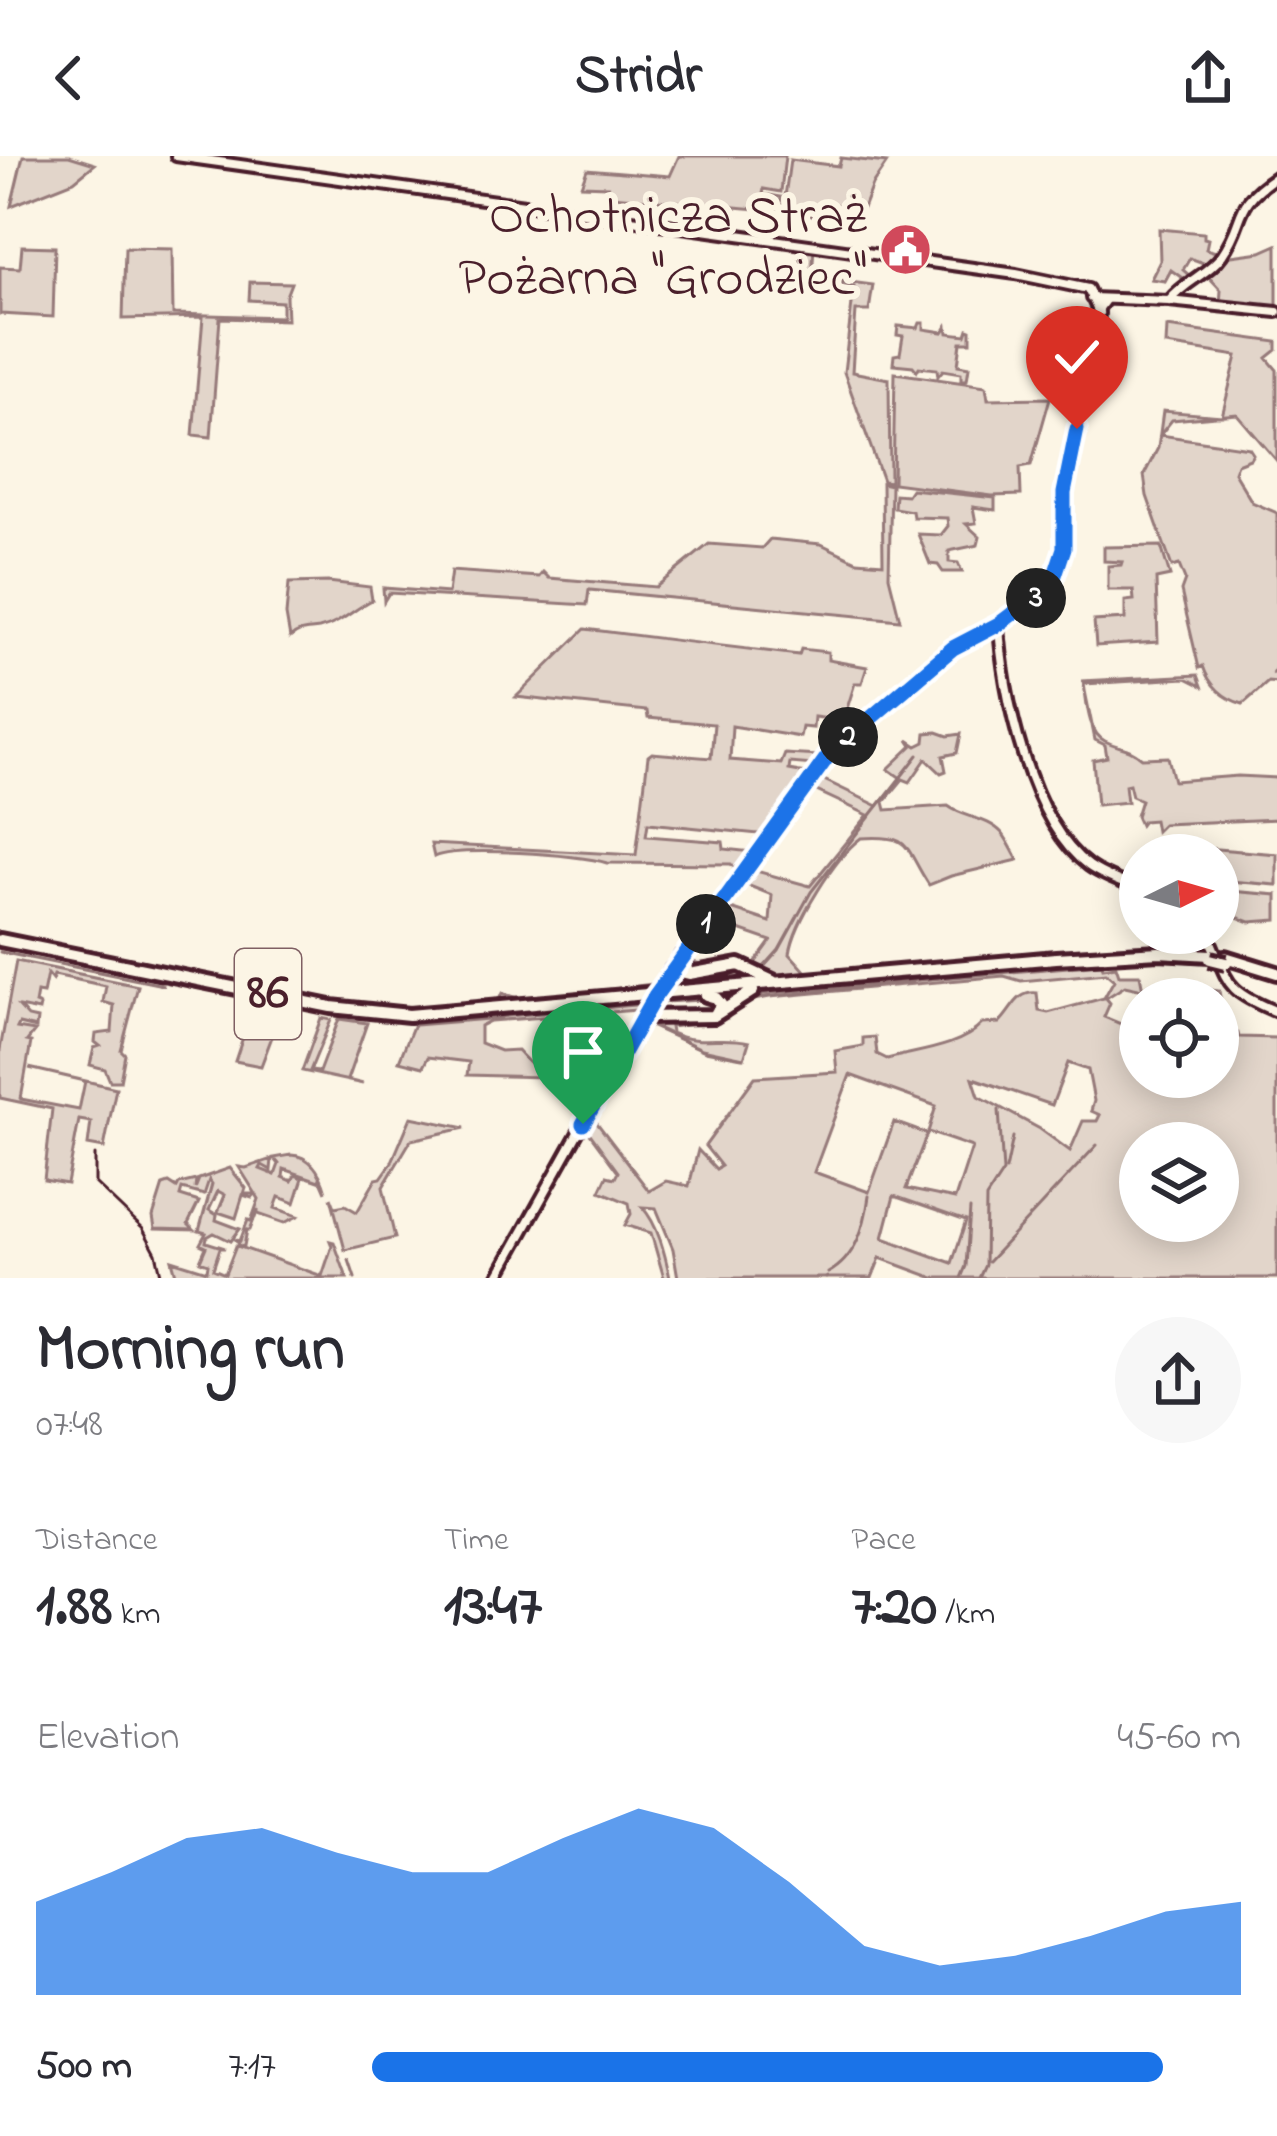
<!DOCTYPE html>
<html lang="en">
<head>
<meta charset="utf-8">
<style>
	:root { --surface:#fff; --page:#f7f7f7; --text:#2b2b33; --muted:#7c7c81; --accent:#1a73e8 }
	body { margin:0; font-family:"Indie Flower",sans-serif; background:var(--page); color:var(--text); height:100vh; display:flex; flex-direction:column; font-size:45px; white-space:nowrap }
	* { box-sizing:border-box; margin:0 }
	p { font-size:39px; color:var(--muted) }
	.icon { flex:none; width:66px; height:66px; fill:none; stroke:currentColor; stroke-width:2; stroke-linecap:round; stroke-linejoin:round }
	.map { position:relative; height:1122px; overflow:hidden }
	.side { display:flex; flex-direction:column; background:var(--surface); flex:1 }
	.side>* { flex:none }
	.needle { width:78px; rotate:85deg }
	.controls { position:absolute; left:1119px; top:678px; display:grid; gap:24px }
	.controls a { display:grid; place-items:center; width:120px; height:120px; border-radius:50%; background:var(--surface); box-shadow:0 6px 30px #0003; font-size:60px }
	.pin { position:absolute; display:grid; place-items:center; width:102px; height:102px; color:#fff; margin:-123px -51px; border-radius:50% 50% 50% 0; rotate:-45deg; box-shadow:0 0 12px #0007 }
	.pin .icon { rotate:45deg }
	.km { position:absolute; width:60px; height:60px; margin:-30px; border-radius:50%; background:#222; color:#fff; font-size:33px; line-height:60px; text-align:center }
	.round { display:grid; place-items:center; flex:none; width:126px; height:126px; border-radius:63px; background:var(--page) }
	.summary { display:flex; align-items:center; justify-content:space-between; height:204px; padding:0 36px }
	h1 { font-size:66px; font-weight:700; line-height:90px }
	.figures { display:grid; grid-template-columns:repeat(3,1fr); gap:18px; height:204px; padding:12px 36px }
	.figures div { display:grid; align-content:center }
	.figures b { font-size:60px; font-weight:700 }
	.figures small { font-size:33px; font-weight:400 }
	.figures p { font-size:33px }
	.chart { height:336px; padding:24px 36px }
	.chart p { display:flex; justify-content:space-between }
	.chart svg { width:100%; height:216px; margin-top:12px; fill:var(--accent); opacity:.7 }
	ul { padding:0 36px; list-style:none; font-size:39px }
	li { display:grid; grid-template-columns:192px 144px 1fr; align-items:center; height:90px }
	li i { height:30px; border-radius:15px; background:var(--accent) }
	header { display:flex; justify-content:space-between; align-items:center; height:156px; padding:0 36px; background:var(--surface); font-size:54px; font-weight:700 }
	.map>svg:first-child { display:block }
	.green { fill:#e2d5ca; stroke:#967a7a; stroke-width:3; fill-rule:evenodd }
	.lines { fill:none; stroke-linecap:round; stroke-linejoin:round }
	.stream { stroke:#917474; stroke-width:3 }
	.minor-casing { stroke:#4a1f2b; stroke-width:16 }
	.major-casing { stroke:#4a1f2b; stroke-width:20 }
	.minor { stroke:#fcf5e5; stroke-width:8 }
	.major { stroke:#fcf5e5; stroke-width:10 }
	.tram { stroke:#4a1f2b; stroke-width:3 }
	.minor-bridge-casing { stroke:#4a1f2b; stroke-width:16; stroke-linecap:butt }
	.major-bridge-casing { stroke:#4a1f2b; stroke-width:20; stroke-linecap:butt }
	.minor-bridge { stroke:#fcf5e5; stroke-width:8 }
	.major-bridge { stroke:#fcf5e5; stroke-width:10 }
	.route-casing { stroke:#fff; stroke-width:24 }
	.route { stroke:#1a73e8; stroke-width:15 }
	.labels { text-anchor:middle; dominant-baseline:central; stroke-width:12; stroke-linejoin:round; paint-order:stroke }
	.shield { fill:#fcf5e5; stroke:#7f5f63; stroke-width:3 }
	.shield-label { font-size:51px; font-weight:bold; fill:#4a1f2b }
	.poi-label { font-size:54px; fill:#4a1f2b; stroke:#fcf5e5; text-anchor:end }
</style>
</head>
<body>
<header><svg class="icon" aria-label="back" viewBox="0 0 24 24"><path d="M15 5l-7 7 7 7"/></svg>Stridr<svg class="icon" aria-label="share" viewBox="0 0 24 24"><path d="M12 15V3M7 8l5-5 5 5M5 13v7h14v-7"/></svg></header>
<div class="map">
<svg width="1277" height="1122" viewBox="0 0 1277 1122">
	<rect width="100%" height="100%" fill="#fcf5e5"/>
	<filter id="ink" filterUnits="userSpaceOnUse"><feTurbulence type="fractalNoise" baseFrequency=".00833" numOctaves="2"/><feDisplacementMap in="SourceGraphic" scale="24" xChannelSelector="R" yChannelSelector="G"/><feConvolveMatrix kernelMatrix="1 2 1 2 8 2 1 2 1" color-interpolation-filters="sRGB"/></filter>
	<g filter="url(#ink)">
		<path class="green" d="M23 0H69L95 8 74 25 11 50Z
			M679 0H785L781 36 764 33 763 38 781 41 779 55 612 40 608 30 581 29 587 13 670 20Z
			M841 2 887 7 872 29 863 52 823 47 819 60 783 55 790 4 839 10Z
			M1159 73 1204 77V82L1208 83 1206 93 1219 97 1206 108 1190 102 1183 114 1190 120 1185 124 1171 114 1165 125 1151 123 1160 105Z
			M800 88 814 91 812 121 873 129 869 155H856L852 216 889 223 890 326 883 325 844 216 854 131 797 118Z
			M1277 89V154L1220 149 1221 134 1207 119 1224 101 1261 96Z
			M22 90 55 91 53 161 0 158V111L20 112Z
			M125 92 172 93 173 158 282 161V146L249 144 250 126 291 127 286 140 287 164 220 162 211 281 193 279 203 161 123 163Z
			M920 167H924V173L943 176 947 170 948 177 966 179 968 173 971 174V186H961L958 209 969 211 967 224H961V217L943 214 938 220 937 213 919 211 917 215 913 210 893 208 894 199 900 198 903 180 897 179 898 170 918 172Z
			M1167 171 1277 186V194L1267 202 1277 214V305L1237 258 1172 264 1160 279 1249 292 1253 298 1250 303 1237 308 1234 316 1252 346 1277 357V510L1272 518 1277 514V527L1268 526 1243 548C1224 543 1209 529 1203 510L1199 512 1181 435 1185 424 1179 409 1172 411 1147 340 1144 319 1158 292 1163 255 1222 260 1237 200 1166 189Z
			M895 217 986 230 988 243 1050 242 1031 309 1020 311 1021 339 992 340 893 327Z
			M882 327 891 329 889 420 900 464 589 434 587 449 389 437 384 445 383 432 448 437 451 415 539 421 543 416 549 422 656 431 709 388 762 392 770 383 821 388 857 405 883 407Z
			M911 333 995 342V354L973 351 976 367 966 368 980 381 978 389 949 395V406L958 407 962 416H943L938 409 930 408 918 378 941 379 948 370 947 362 913 361 912 355 894 352 895 338 907 339Z
			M1161 390 1170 420 1156 423 1158 486 1096 490 1094 465 1125 463V445L1134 444 1133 434H1108V410L1121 409 1122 406 1104 405V391Z
			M328 426 370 431 372 444C354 453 341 468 319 473 306 475 300 473 290 482L286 459 289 427Z
			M585 473C656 482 728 491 799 499L801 493 828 496V504L867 511 862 527H855L845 559 832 558 830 563 814 561 813 572 802 571 800 581 732 570 730 604 781 608 785 598 821 600 814 609 790 607 789 614 811 618 760 689 756 688 759 678 648 667 646 680 723 686 724 693 752 696 655 835 501 850 498 846 502 837 523 844 653 828 736 714 731 708 607 707C580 698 457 690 434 701L431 688 636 699 648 600 652 597 711 602 714 568 648 562 647 555 516 541Z
			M1198 519 1202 530 1186 522 1084 528C1087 544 1087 576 1105 585 1120 593 1126 589 1142 602L1168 601 1174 625 1238 620 1277 622V663L1163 668 1156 675 1154 664 1143 665 1140 669 1136 660 1141 644 1132 640 1129 628 1125 629 1127 646 1097 649 1093 604 1107 601 1105 589 1095 584 1083 525Z
			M937 576 948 580 961 578 957 597 943 600 946 615 941 617 926 603 910 626 903 623 884 646 886 654 948 650C964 662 987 661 1002 677 1008 684 1013 696 1018 704L951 720 929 729C903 689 913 679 861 682 836 700 794 767 790 798L807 817 804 821 767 822 737 807 693 813 687 810 685 802C707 816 729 800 752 811L771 785 713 765 728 742 725 751 770 766 772 739 742 727 737 730 749 713 810 730 868 659 810 632 799 651 786 661 822 611 818 621 878 650 901 622 888 613 912 590 908 584 917 590 925 586 926 577Z
			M1205 692 1277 698V729L1218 724V699L1157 698Z
			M1218 734 1277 739V764L1250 766 1218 754Z
			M16 805 138 830 121 894 125 898 120 925H110L105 913 90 909 94 892 100 890 95 886 96 878 112 876 114 849 103 846 106 830 54 819 52 824 47 818 43 838 37 837 35 848 40 850 39 855 19 851 28 861 37 863 36 872 19 868 17 872 35 875 27 885 31 886 21 943 79 954 85 925 29 912 116 932 104 992 88 989 91 966 79 964 67 1028 44 1024 52 953 0 942V894Z
			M1102 808 1103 812 1116 810 1119 819H1140L1143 834 1125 830 1106 842 1110 847 1104 861 1140 876V921H1218V843H1198L1201 833 1219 835 1226 875 1238 877 1239 881 1277 882V1122H934L880 1102 872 1122H678L673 1093 656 1052 642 1051C658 1068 665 1098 670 1122H664L651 1077 625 1069 631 1058 629 1047 600 1035 607 1020 615 1022 618 1016 585 971 591 959 649 1035 666 1025 689 1030 698 994 716 1013 721 1010 705 990 755 921 837 916 835 895 863 890V882L875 881 877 898 887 903C916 895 961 891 982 868L999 867C1013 854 1016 835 1037 837L1039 855 1048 857 1104 842 1114 824 1106 817 1021 825 1004 820 770 841 742 846 719 865 670 871 671 877C699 890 722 879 749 886L744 902 702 893 651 869 719 861 750 839ZM1068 907 1088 914 1094 945 1091 955 1100 959 1097 965H1083L1070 995 1040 973 979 940 973 922 1052 949ZM850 919 936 950 928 976 972 991 955 1043 906 1033 927 978 894 966 869 1036 814 1016ZM1140 987H1218V1065H1140ZM894 1040 966 1065 952 1107 883 1082Z
			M254 848 282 854 261 910 235 905Z
			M647 848 633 873 638 854 490 865 480 870V887L500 895 517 894 542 921 467 919 469 906 428 901 423 911 399 905 414 868Z
			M321 862 331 864 310 915 319 916 339 863 367 867 347 924 363 928 302 915Z
			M411 961 465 972 411 984 383 1031 395 1082 345 1094 331 1041 335 1051 345 1049 357 1056 376 1023 381 1022 391 1008Z
			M291 999C312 1000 321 1017 326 1036L320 1022 319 1025 284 1013 283 1021 292 1025 295 1019 303 1022 295 1047 279 1041 275 1052 298 1060 284 1067 258 1058V1053L250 1074H247L244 1090 240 1091 322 1120 332 1090 330 1085 334 1086 347 1122H177L172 1104 207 1115 208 1108 200 1105 206 1091 200 1088 206 1077 199 1075 212 1028 209 1024 204 1039 182 1033 180 1040 199 1046 188 1068 194 1074 155 1073 153 1061 163 1029 169 1027 177 1032 179 1028 196 1024 195 1033 199 1023 230 1012 246 1032 244 1038H255L252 1042 243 1039 236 1062 218 1056 225 1039 218 1035 209 1054 217 1059 216 1064 240 1073 231 1085 214 1077 207 1081 206 1086 225 1092H220L213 1113 225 1118 236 1090H240L236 1084 240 1085 248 1064 251 1065 259 1043 239 1011 246 1012 272 1003 271 1014 262 1009 260 1013 275 1019 279 1008 274 1002Z"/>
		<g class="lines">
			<path class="stream" d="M0 796 163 829
				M762 813 779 794 811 736 918 599
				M774 821 824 817
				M753 842 912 826
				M663 846 703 844
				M728 862 735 851
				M415 869 501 862
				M652 871 705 895 742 902
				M1006 1014 1013 981
				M532 1050 534 1045
				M529 1055V1054
				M522 1067 524 1064
				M518 1075 520 1071
				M514 1081 515 1080
				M509 1090 512 1086
				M506 1096 507 1095
				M349 1104 355 1122
				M988 1106 1097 989
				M828 1117C856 1102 865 1070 869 1040
				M826 1122 827 1121
				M961 1122 966 1110 970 1053
				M979 1122 985 1109 986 1042 1003 1016 999 954"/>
			<defs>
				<path id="minor" d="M176 0 1016 118 1088 133 1099 157
					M1091 142 1169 145 1277 156
					M1170 144C1185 125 1210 117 1222 99 1248 61 1230 51 1277 20
					M999 468C1002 536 1030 667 1089 710 1103 720 1124 727 1140 734
					M1207 777C1230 827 1221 833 1277 856
					M662 829 831 596 953 492 999 468 1052 428 1064 390V337L1076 281 1080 221 1098 185 1099 152 1105 144
					M497 1122 649 849"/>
				<path id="major" d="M0 784 331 851 409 859 1056 802 1159 796 1210 799
					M682 800 687 813
					M1225 801 1277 817
					M672 814 689 818 739 809 773 825
					M706 839 716 842 721 848 714 860
					M642 861 714 860 753 835"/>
			</defs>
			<use href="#minor" class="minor-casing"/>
			<use href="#major" class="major-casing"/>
			<use href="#minor" class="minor"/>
			<use href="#major" class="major"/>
			<path class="tram" d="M95 999V1027L143 1073 156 1097 162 1122"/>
			<defs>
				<path id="minor-bridge" d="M649 849 662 829"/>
				<path id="major-bridge" d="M1210 803 1226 807"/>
			</defs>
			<use href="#minor-bridge" class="minor-bridge-casing"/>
			<use href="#major-bridge" class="major-bridge-casing"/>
			<use href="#minor-bridge" class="minor-bridge"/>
			<use href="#major-bridge" class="major-bridge"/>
		</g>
	</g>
	<g class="lines" filter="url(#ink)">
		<defs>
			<path id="route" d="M583 968 655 840 831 596 953 492 999 468 1052 428 1064 392V337L1077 273"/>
		</defs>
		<use href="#route" class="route-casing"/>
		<use href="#route" class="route"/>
	</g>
	<defs>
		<symbol id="civic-disc" viewBox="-11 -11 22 22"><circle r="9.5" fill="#d1495b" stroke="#fcf5e5"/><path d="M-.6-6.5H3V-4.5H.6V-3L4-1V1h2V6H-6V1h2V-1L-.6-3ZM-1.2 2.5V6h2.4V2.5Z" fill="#fff"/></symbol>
	</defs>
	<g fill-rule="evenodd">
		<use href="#civic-disc" x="876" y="64" width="59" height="59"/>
	</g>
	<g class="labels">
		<rect class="shield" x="235" y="793" width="66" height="90" rx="9"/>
		<g class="shield-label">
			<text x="268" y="838">86</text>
		</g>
		<g class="poi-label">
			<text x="867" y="63">Ochotnicza Straż<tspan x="867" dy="62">Pożarna "Grodziec"</tspan></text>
		</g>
	</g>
</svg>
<div class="controls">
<a><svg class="needle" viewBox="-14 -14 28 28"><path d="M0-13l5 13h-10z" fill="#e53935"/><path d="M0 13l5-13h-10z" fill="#7c7c81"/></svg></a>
<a><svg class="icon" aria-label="locate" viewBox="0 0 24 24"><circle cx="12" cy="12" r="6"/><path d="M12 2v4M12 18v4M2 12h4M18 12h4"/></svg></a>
<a><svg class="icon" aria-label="layers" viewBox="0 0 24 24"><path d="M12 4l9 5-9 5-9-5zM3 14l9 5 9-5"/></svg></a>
</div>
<div class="pin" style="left:583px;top:968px;background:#1e9e55"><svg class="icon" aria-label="arrive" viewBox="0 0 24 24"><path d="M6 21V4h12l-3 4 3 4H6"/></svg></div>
<div class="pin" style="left:1077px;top:273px;background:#d93025"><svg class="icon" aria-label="check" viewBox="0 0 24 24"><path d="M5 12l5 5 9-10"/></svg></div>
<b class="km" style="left:706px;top:768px">1</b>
<b class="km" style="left:848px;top:581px">2</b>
<b class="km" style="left:1036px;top:442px">3</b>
</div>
<section class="side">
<div class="summary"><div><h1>Morning run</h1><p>07:48</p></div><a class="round"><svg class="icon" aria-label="share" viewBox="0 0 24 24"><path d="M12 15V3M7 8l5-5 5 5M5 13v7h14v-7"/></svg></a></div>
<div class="figures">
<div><p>Distance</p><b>1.88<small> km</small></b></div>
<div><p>Time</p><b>13:47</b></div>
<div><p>Pace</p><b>7:20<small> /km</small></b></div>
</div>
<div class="chart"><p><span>Elevation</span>45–60 m</p>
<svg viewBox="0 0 160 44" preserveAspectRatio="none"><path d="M0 44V25L10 19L20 12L30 10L40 15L50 19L60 19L70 12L80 6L90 10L100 21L110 34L120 38L130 36L140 32L150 27L160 25V44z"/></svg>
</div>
<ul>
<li><b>500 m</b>7:17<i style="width:91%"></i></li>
</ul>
</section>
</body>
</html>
